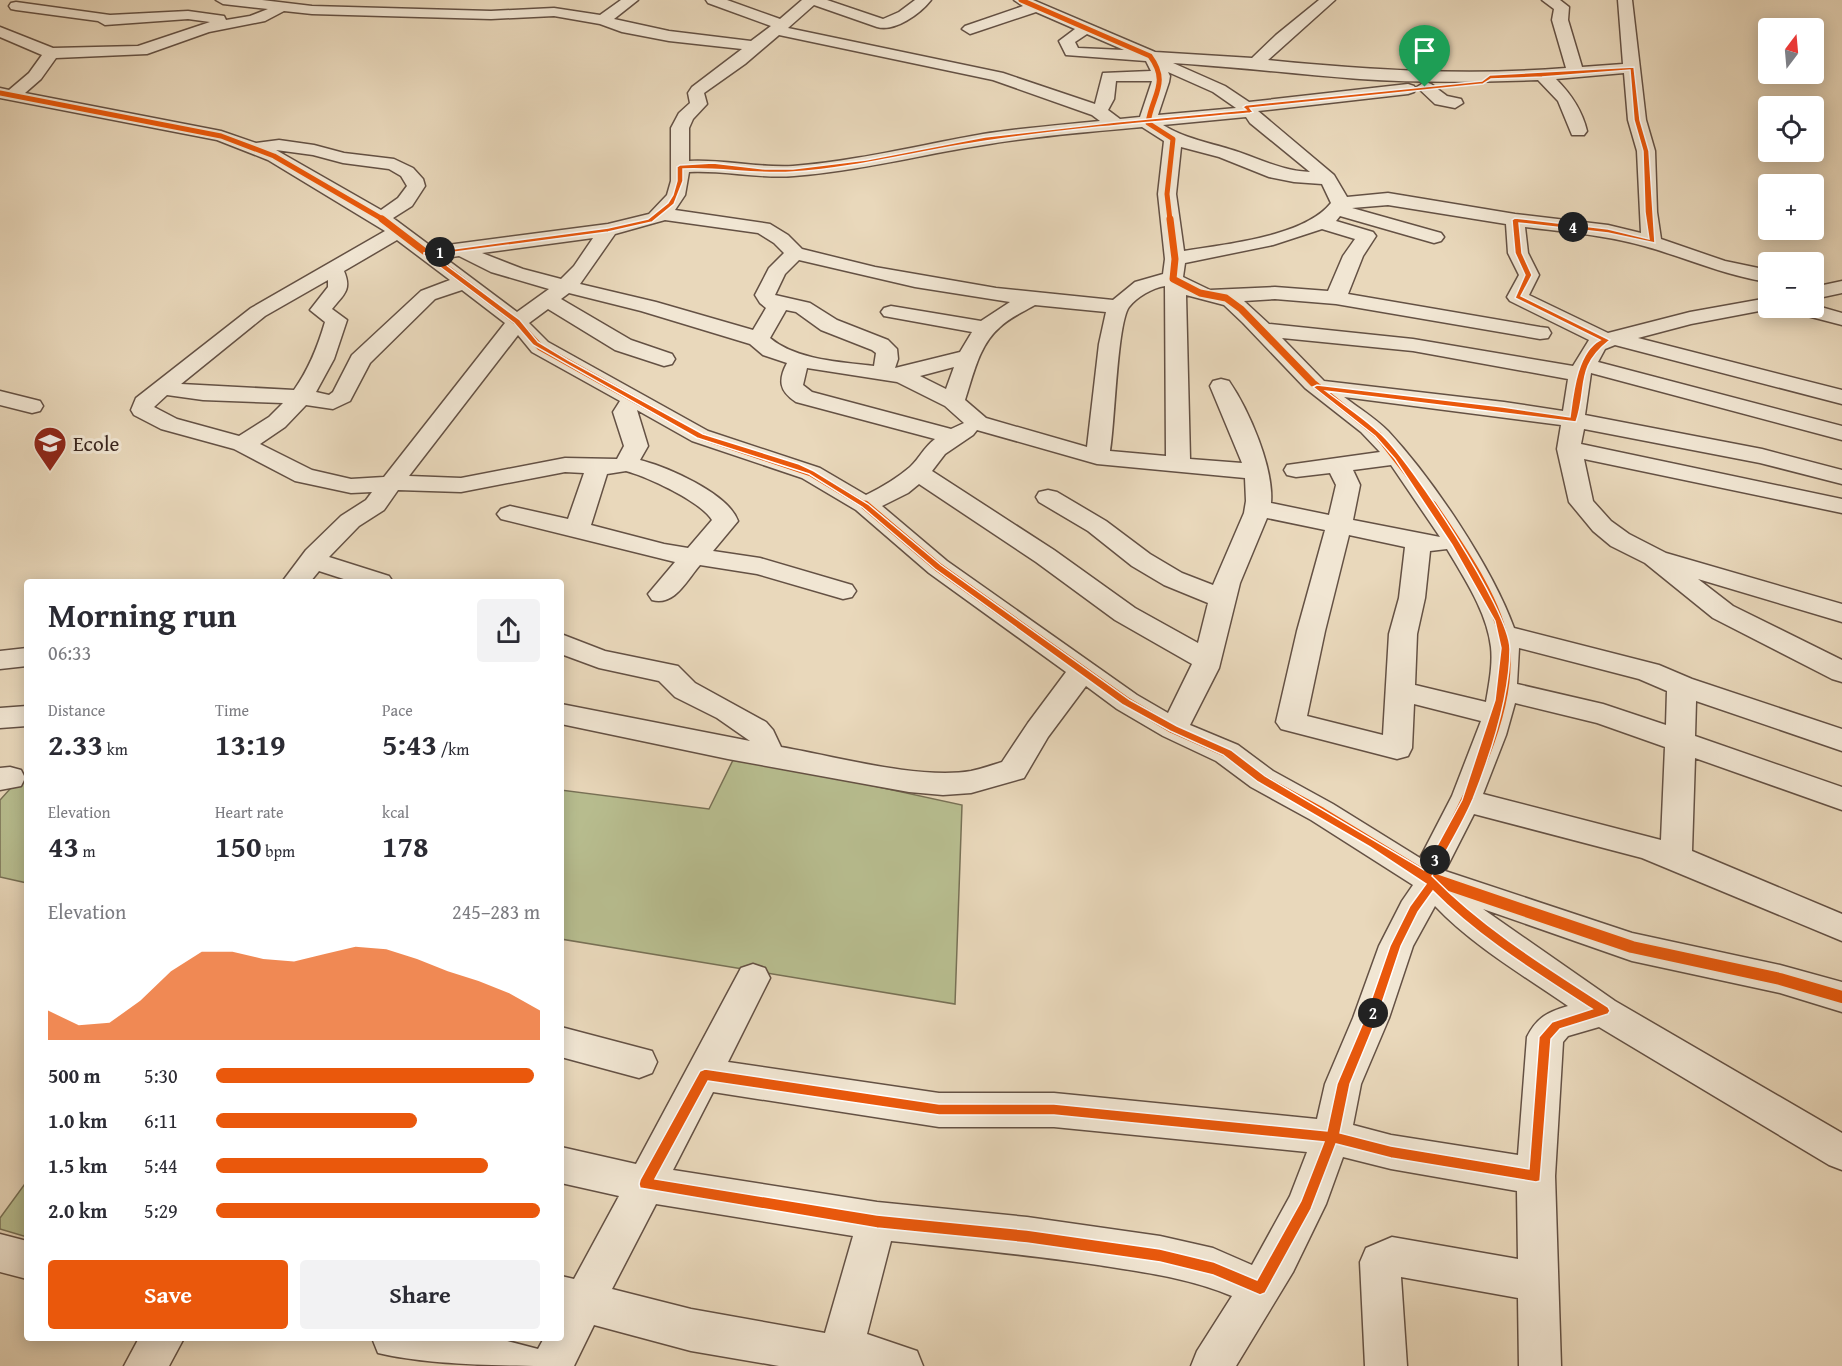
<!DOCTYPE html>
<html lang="en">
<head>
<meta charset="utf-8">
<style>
	:root { --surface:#fff; --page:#f2f2f3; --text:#2b2b33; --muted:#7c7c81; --accent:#ea580c }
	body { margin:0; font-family:"Gentium Book Plus",serif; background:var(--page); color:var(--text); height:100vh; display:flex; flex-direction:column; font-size:22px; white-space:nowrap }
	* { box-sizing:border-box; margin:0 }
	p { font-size:20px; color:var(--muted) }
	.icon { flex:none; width:33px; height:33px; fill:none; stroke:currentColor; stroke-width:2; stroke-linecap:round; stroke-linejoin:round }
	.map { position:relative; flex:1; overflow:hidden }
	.panel { position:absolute; left:24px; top:579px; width:540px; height:762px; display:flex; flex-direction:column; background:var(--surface); border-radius:6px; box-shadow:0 3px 15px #0003 }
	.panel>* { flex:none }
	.needle { width:39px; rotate:16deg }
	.fabs { position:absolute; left:1758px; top:18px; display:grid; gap:12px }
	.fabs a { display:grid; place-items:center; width:66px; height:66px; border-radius:6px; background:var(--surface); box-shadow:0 3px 15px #0003; font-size:30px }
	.pin { position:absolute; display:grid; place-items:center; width:51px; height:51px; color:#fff; margin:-62px -26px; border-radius:50% 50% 50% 0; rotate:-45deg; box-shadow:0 0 6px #0007 }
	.pin .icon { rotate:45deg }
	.km { position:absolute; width:30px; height:30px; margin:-15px; border-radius:50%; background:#222; color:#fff; font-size:16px; line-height:30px; text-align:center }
	.round { display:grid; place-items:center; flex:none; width:63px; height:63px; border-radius:6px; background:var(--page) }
	.head { display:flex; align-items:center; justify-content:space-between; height:102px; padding:0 24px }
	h1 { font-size:33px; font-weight:700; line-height:45px }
	.metrics { display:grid; grid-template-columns:repeat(3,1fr); gap:9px; height:102px; padding:6px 24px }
	.metrics div { display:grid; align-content:center }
	.metrics b { font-size:30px; font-weight:700 }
	.metrics small { font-size:16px; font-weight:400 }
	.metrics p { font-size:16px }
	.chart { height:168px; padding:12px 24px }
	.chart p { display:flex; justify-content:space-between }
	.chart svg { width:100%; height:108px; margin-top:6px; fill:var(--accent); opacity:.7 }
	.cta { display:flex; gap:12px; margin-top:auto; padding:12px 24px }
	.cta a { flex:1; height:69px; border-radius:6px; background:var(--accent); color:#fff; font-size:24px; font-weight:700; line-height:69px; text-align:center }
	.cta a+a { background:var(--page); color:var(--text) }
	ul { padding:0 24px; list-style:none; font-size:20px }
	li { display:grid; grid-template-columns:96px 72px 1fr; align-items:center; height:45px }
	li i { height:15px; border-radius:8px; background:var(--accent) }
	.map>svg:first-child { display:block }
	.green { fill:#b8be90; stroke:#787156; stroke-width:1.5 }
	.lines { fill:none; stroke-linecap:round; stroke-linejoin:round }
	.minor-casing { stroke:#645144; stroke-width:3 }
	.minor { fill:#f1e6d3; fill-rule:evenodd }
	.cycleway-far3-casing { stroke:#f1e6d3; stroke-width:8 }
	.cycleway-far2-casing { stroke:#f1e6d3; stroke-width:10 }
	.cycleway-far1-casing { stroke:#f1e6d3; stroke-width:13 }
	.cycleway-casing { stroke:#f1e6d3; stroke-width:16 }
	.cycleway-far3 { stroke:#e8590c; stroke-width:5 }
	.cycleway-far2 { stroke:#e8590c; stroke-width:7 }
	.cycleway-far1 { stroke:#e8590c; stroke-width:9 }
	.cycleway { stroke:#e8590c; stroke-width:12 }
	.route { fill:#ea580c; stroke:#fff; stroke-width:1.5; fill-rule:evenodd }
	.labels { text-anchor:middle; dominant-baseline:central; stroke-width:6; stroke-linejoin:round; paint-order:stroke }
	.poi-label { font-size:21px; fill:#38241d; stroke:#f1e6d3; text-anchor:start }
</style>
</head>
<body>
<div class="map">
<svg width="1842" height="1366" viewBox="0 0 1842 1366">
	<rect width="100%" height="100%" fill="#e9d8bb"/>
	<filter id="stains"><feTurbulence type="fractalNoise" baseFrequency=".00333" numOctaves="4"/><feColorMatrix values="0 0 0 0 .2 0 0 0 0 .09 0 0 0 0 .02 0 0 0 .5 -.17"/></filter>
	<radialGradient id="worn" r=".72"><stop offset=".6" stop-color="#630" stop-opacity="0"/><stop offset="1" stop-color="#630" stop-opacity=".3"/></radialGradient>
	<path class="green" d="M735 756 962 805 955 1004 561 939V790L709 809Z
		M27 770V883L0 877V800Z
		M27 1181V1237L0 1229V1218Z"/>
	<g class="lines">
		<defs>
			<path id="minor" d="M216 0H262L312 6 491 11 554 8 600 15 621 0H638L614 19 669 31 751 41 771 26 708 3 706 0H727L780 19 802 0H827L883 19 899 12 915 0H931C920 14 895 32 877 27L814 5 788 28 1003 73 1095 104 1103 73 1151 71 1146 61 1066 55 1059 41 1075 29 1036 12 970 34 962 29 965 26 1023 6 1014 0H1033L1155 52 1252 58 1276 35 1319 0H1335L1268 60C1367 70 1467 76 1566 68L1552 20 1554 9 1542 0H1560L1569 7 1568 20 1582 67 1623 64 1618 0H1632L1646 120 1655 151 1657 212 1661 239 1725 261 1768 270V282C1723 275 1687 258 1644 246 1605 235 1565 232 1525 227L1528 253 1539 275 1529 295 1608 333 1690 312 1768 298V308H1775L1691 324 1638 338 1842 390V404L1615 345 1605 349 1598 362 1842 426V440L1591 373 1585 415 1762 449 1842 470V484L1760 463 1584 429 1581 444 1842 499V513L1584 459 1593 501 1611 521 1629 534 1666 553 1842 604V622L1698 579 1733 606 1842 660V682L1832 679 1713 618 1645 563 1611 546 1593 531 1569 502 1557 449 1561 425 1344 397C1359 408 1375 418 1388 431 1432 478 1492 567 1514 628L1659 665 1692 679 1842 729V751L1696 701 1695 736 1842 787V810L1695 758 1692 851 1842 914V941L1642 858 1474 814 1445 871 1632 933 1780 965 1842 982V1012L1780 993 1632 961 1483 909 1615 1001 1842 1133V1170L1829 1165 1599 1027 1568 1036 1563 1042 1555 1176 1561 1366H1519L1518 1298 1401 1277 1407 1366H1365L1360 1262 1366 1248 1392 1237 1518 1259 1517 1191 1391 1169 1343 1157 1326 1204 1293 1272 1236 1366H1191L1197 1351 1232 1296C1189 1278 1143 1272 1098 1265 1029 1255 960 1248 891 1241L867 1334 917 1351 923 1366H779L691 1351 594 1325 574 1366C516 1366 432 1366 378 1353L372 1338H496L538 1349 544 1338H561V1276L574 1279 619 1196 561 1183V1147L636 1164 741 968 753 964 765 968 770 978 728 1062 939 1093H1054L1317 1119 1325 1084 1353 1018 1379 946 1402 901 1413 885 1311 820 1251 787 1216 761 1163 736 1117 709 1086 686 1048 737 1024 778 971 793 943 795 909 792 728 759 561 724V704L750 741 717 718 675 697 659 681 599 668 561 654V634L605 651 678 666 695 683 766 722 773 730 781 747C834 756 919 780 971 771 981 769 992 765 1002 762L1028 723 1066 672 929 573 856 510 802 478 692 441 637 410 648 446 640 460C667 467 728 493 738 521L713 551 760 558 852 585 856 591 852 597 843 599 757 574 700 565C686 581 675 606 652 600L648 594 675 562 501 519 497 514 501 509 510 506 568 519 584 473 565 472 461 492 398 490 384 510 359 526 329 557 389 576 393 582H353L319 571 310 582H282L306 550 341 516 366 500 372 492 351 493 295 481 234 449 161 429 134 415 131 410 136 398 251 308 385 231 268 160 217 140 0 98V88L9 90 29 73 42 55 0 37V27L53 48 138 46 210 22 188 19 105 25 98 21 16 10 11 9 9 6 11 3 16 2 110 15 188 11 224 16 226 20 250 16 268 9 223 4ZM284 11 312 14 491 19 554 16 600 24 622 32 669 41 742 49 692 87 688 93 690 103 679 113 671 128V181L667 195 649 214 608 224 432 247 393 218 412 206 425 186 423 179 413 168 394 159 344 153 314 145 279 140 256 143 221 131 25 93 41 79 56 58 147 54 209 32 265 21ZM1087 34 1124 50 1078 48 1075 42ZM779 35 993 80 1092 115 1100 121C1061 125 1021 128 983 134 920 145 857 161 793 166 758 168 724 159 689 161V128L693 119 707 104 704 93 745 64ZM1173 63C1236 67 1297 74 1360 79 1419 83 1479 82 1538 80L1558 101 1572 135H1584L1587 131C1582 110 1571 94 1556 79L1624 73 1628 120 1637 151 1641 233 1608 225 1515 214 1388 193 1347 197 1334 175 1258 111 1408 94 1414 92 1416 89 1414 86 1408 84 1249 102 1225 86ZM1168 72 1213 92 1236 108 1158 115 1169 82 1170 76ZM1116 81H1152L1140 117 1120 119 1108 110 1114 99ZM1246 117 1250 123 1310 172C1280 171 1257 157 1229 149 1206 142 1184 138 1163 125ZM1142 127 1164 141 1158 194 1165 259 1163 274 1135 282 1113 300 996 288 875 267 802 249 788 235 770 224 675 210 685 195 689 172C724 170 759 179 794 176 858 171 920 155 983 145 1035 136 1089 132 1142 127ZM1181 147 1219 157 1269 177 1294 182 1322 184 1331 203C1304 237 1225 244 1184 251L1176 194ZM276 150 313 155 343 163 389 169 401 176 407 186 398 198 381 210ZM1388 205 1506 224 1508 253 1519 275 1507 297 1510 301 1589 340 1573 366 1413 339 1269 324 1244 301 1275 299 1336 304 1540 339 1548 338 1551 333 1548 328 1540 327 1348 294 1363 256 1376 236 1373 232 1336 221 1340 216 1434 243 1441 241 1444 237 1441 233 1352 208ZM665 220 758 233 774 243 784 253 769 268 755 295 760 303 766 308 753 330 656 302 580 284 615 234ZM1322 229 1355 239 1343 256 1328 291 1275 287 1210 290 1183 277 1185 263 1273 245ZM593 238 574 266 561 279 523 269 482 253ZM397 240 450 280 421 291 352 355 333 392 329 395 316 392 334 359 347 320 332 309C344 294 352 290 344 271ZM459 256 491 272 549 289 517 312 445 258ZM799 260 915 287 1010 302 981 321 891 306 884 308 881 312 884 316 972 332 960 352 895 368 898 359 897 349 888 340 837 320 810 303 775 295 785 274ZM328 280V287L310 310 325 322C318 346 309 369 294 390L181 384 265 316ZM1165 286 1166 456 1110 451C1115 423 1117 324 1129 307 1137 297 1152 288 1165 286ZM462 290 505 323 384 477 351 479 312 470 260 444 285 427 306 405 333 409 350 401 370 363 435 299ZM569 293 641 311 750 344 763 355 787 363C778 380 779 391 796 402L935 439C924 447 919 459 910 467 896 479 882 487 866 495L820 468 708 431 548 342 529 323 548 309 615 350 664 366 672 364 675 359 672 354 631 340 561 299ZM1186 295 1224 305 1243 323 1305 388 1361 432 1380 452 1287 465 1284 470 1287 475 1296 477 1330 473 1336 485 1329 515 1271 503C1274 468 1249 410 1229 381L1221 379 1213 381 1210 386 1242 463 1190 459ZM1035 305 1106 312 1099 344 1087 447 986 418 965 400C973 376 979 345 999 328 1009 318 1023 312 1035 305ZM786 310 796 312 821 330 872 350 876 353 874 366C841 362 796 360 770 338ZM518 335 532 352 620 401 613 412 624 446 617 459 565 458 461 478 409 476ZM1282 338 1413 351 1568 379 1563 411 1504 402 1324 381ZM954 367 946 389 920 376ZM807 368 897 382 945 406 964 423 951 429 812 392 803 385ZM167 395 203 400 283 403 269 417 239 436 177 419 154 407ZM977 430 1097 464 1245 478 1246 501 1244 513 1213 585 1182 573 1150 554 1106 521 1057 492 1048 490 1039 492 1036 497 1039 502 1088 531 1132 566 1164 585 1208 603 1198 643 1135 608 1054 550 932 471 945 454 973 435ZM1391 465 1440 537 1353 520 1360 485 1353 470ZM626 471C648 477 700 501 712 520L688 548 664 544 591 525 607 474ZM919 484 1036 562 1115 620 1192 664 1168 713 1137 695 947 561 882 506 908 493ZM1267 518 1325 530 1297 631 1276 722 1281 729 1397 759 1408 756 1412 748 1414 704 1481 721 1452 796 1420 858 1333 804 1273 771 1238 745 1190 725 1219 668 1240 583ZM1349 535 1405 547 1399 598 1389 634 1383 735 1307 716 1325 631ZM1447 549C1464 578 1487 612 1491 647 1493 665 1489 684 1486 702L1415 685 1417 634 1425 598 1430 551ZM1519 648 1639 679 1667 691 1666 725 1603 704 1517 684ZM1515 703 1597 723 1665 747 1661 840 1483 794 1506 735ZM1435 906C1473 946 1523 975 1568 1006 1548 1012 1537 1017 1527 1037L1518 1155 1391 1135 1353 1125 1361 1084 1389 1018 1413 946ZM713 1092 939 1127H1054L1307 1152 1290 1196 1252 1265 1213 1248 1160 1236 1027 1217 877 1202 673 1170ZM656 1204 853 1236 825 1333 691 1309 612 1289Z
				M1425 82 1431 84 1447 96 1461 99 1463 103 1455 108 1435 104 1417 87Z
				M1842 281V293L1814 299V287Z
				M1814 305 1842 313V325L1792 312 1789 308H1814Z
				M0 391 40 401 43 406 40 411 32 413 0 405Z
				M27 648V666L0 669V651Z
				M27 706V726L0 728V708Z
				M10 767 21 770 25 778 21 786 0 790V768Z
				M561 1027 652 1051 657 1062 652 1073 639 1078 561 1057Z
				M0 1234 27 1241V1279L0 1272Z
				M139 1338H184L169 1366H124Z"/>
		</defs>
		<use href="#minor" class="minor-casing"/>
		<use href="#minor" class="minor"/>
		<defs>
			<path id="cycleway-far3" d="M1021 0 1150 56C1170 83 1152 95 1148 123L1173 139 1167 194 1170 220
				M0 93 221 136 274 156 384 220"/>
			<path id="cycleway-far2" d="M382 219 517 322 540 347 700 436 811 473 866 506
				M1170 219 1175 259 1173 279 1200 293 1226 298 1241 309 1313 383 1378 435 1433 506"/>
			<path id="cycleway-far1" d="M865 505 938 567 1127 702 1173 729 1227 753 1262 779 1322 812 1434 880
				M1426 877C1458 816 1515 716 1505 646 1498 599 1458 544 1432 505"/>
			<path id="cycleway" d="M1429 878 1632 947 1780 979 1842 997"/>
		</defs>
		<use href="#cycleway-far3" class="cycleway-far3-casing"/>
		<use href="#cycleway-far2" class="cycleway-far2-casing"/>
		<use href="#cycleway-far1" class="cycleway-far1-casing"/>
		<use href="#cycleway" class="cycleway-casing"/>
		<use href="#cycleway-far3" class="cycleway-far3"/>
		<use href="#cycleway-far2" class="cycleway-far2"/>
		<use href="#cycleway-far1" class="cycleway-far1"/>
		<use href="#cycleway" class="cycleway"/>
	</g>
	<path class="route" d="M1634 67 1640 120 1649 151 1655 243 1608 233 1519 223 1522 253 1532 275 1521 296 1610 340C1575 367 1588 387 1576 422L1326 391C1344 405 1363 417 1380 433 1410 460 1510 611 1510 649 1510 695 1490 756 1473 799 1462 825 1446 851 1432 876 1484 929 1546 967 1608 1007L1610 1011 1608 1014 1560 1029 1551 1039 1540 1181 1536 1182 1391 1158 1336 1144 1311 1209 1265 1293 1260 1295 1213 1275 1160 1262 1027 1243 877 1228 640 1188 639 1184 640 1180 700 1071 705 1069 939 1104H1054L1327 1131 1337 1084 1365 1018 1390 946 1410 906 1426 884 1370 847 1258 782 1223 755 1170 731 1123 705 935 569 862 507 809 474 697 438 533 345 514 323 424 255V253L608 228 648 219 668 203 673 195 677 181V167L680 165 713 163 765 169H793L866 160 985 137 1116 122 1246 110 1243 107 1246 105 1482 81 1490 75ZM1630 70 1634 120 1643 151 1645 212 1649 239 1608 229 1515 218 1512 220 1515 253 1525 275 1515 298 1600 340C1577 352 1573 394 1570 417L1503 407 1317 385 1313 387 1375 436 1395 459 1452 545 1495 621 1501 648 1495 700 1462 800 1424 870 1265 776 1231 750 1177 726 1130 700 941 565 868 504 814 471 799 464 703 434 568 360 538 342 520 320 433 255 608 232 652 222 674 204 683 181V169C720 167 756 175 793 172 858 168 922 150 986 141 1074 128 1162 121 1250 113L1253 112 1250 108 1483 84 1491 79 1542 77ZM1433 891C1479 938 1537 973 1592 1009L1552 1022 1539 1037 1529 1169 1391 1146 1340 1133 1350 1084 1377 1018 1401 946 1418 912ZM708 1081 939 1115H1054L1324 1142 1301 1201 1257 1280 1214 1262 1160 1249 1027 1230 877 1215 655 1179Z"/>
	<defs>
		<symbol id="school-pin" viewBox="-11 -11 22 30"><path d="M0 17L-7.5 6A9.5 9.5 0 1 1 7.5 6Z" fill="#8f2418" stroke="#f1e6d3"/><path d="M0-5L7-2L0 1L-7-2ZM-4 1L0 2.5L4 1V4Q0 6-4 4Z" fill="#fff"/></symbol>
	</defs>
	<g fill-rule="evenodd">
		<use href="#school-pin" x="31" y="424" width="38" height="52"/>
	</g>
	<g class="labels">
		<g class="poi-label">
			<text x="73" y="443">Ecole</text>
		</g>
	</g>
	<rect width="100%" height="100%" filter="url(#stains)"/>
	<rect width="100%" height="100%" fill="url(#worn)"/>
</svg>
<div class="fabs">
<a><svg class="needle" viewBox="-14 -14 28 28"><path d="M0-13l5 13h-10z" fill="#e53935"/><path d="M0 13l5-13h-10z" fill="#7c7c81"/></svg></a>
<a><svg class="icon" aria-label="locate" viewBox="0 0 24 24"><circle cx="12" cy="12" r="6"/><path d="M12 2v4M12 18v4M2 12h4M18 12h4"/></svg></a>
<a>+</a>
<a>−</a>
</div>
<div class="pin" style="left:1425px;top:87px;background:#1e9e55"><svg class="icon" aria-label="arrive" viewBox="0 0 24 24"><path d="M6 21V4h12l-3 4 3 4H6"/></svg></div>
<b class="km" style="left:440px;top:252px">1</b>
<b class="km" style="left:1373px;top:1013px">2</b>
<b class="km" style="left:1435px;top:860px">3</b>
<b class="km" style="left:1573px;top:227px">4</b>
<section class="panel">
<div class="head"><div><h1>Morning run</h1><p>06:33</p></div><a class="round"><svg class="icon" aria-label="share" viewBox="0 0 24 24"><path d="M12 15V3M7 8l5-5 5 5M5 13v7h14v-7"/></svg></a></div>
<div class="metrics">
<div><p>Distance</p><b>2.33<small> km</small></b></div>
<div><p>Time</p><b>13:19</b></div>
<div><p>Pace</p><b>5:43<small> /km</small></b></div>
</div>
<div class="metrics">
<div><p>Elevation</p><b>43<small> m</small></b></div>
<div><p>Heart rate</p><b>150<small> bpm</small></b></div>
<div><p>kcal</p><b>178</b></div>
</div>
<div class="chart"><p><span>Elevation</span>245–283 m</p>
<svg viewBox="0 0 160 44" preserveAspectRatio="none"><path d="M0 44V32L10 38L20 37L30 28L40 16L50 8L60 8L70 11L80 12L90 9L100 6L110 7L120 11L130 16L140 20L150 25L160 32V44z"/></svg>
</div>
<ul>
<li><b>500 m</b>5:30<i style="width:98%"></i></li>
<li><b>1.0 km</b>6:11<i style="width:62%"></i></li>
<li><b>1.5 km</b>5:44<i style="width:84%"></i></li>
<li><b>2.0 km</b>5:29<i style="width:100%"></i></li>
</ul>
<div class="cta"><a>Save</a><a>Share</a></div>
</section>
</div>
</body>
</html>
